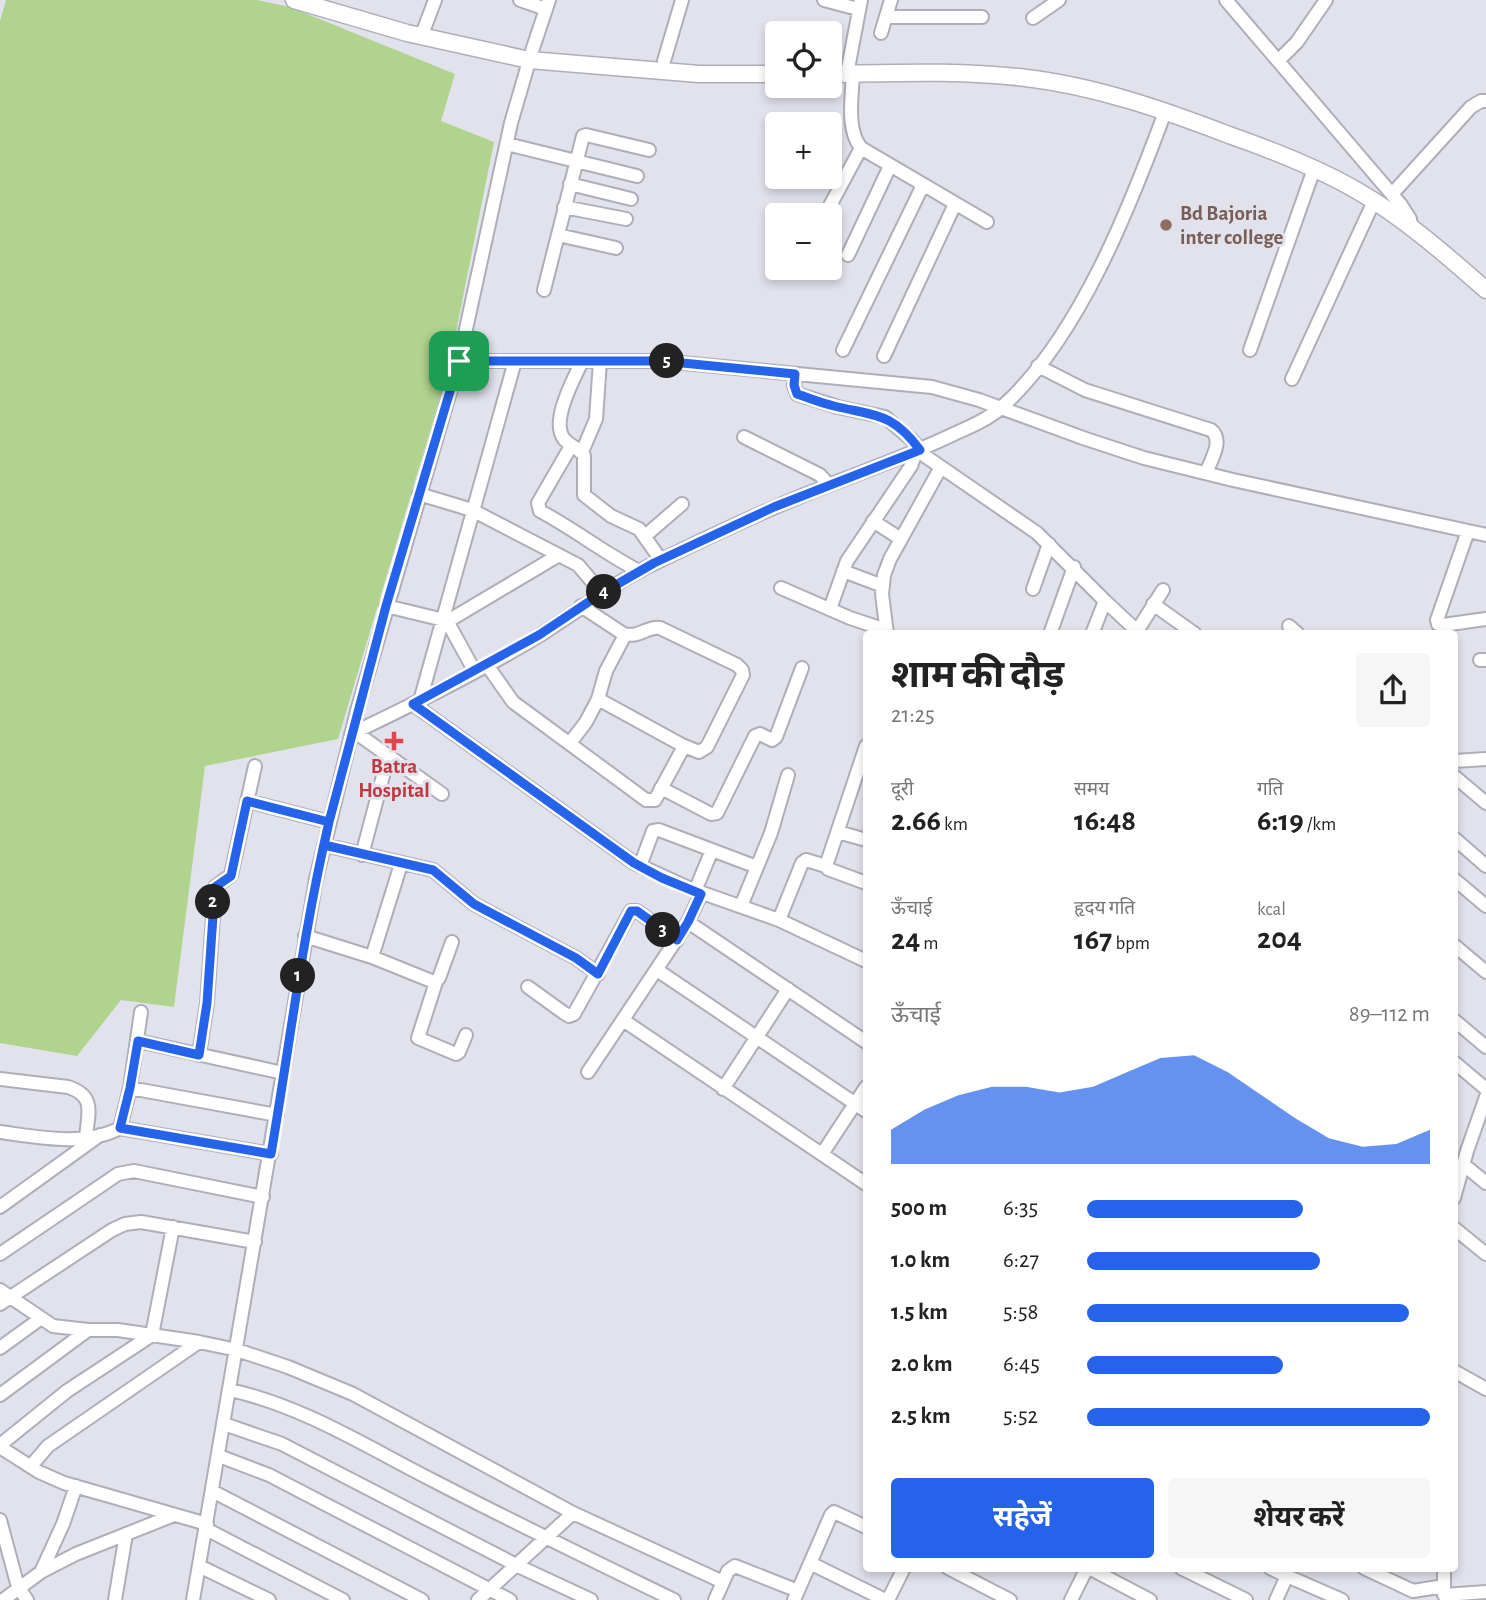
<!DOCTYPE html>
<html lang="hi">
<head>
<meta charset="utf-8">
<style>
	:root { --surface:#fff; --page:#f6f6f6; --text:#222; --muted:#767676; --accent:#2563eb }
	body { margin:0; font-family:"Alegreya Sans","Noto Sans Devanagari",sans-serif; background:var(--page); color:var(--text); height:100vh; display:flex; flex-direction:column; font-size:26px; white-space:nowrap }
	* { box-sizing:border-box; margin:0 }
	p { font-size:23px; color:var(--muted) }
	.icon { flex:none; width:38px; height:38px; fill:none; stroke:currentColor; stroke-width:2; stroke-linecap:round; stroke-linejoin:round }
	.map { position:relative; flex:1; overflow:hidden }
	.sheet { position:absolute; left:863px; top:630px; width:595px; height:942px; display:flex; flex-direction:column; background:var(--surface); border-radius:7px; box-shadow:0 4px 10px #0003 }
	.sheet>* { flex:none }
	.fabs { position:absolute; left:765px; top:21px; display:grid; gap:14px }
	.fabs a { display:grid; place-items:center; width:77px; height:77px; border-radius:7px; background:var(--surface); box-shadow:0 4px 10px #0003; font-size:35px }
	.pin { position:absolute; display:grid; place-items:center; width:60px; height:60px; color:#fff; margin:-30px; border-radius:14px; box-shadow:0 4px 10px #0006 }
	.km { position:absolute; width:35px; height:35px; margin:-18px; border-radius:50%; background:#222; color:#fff; font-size:19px; line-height:35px; text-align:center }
	.round { display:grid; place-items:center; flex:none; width:74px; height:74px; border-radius:7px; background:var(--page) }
	.head { display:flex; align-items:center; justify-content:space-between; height:119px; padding:0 28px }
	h1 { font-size:38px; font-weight:700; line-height:52px }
	.stats { display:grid; grid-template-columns:repeat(3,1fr); gap:10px; height:119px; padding:7px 28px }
	.stats div { display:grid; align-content:center }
	.stats b { font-size:30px; font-weight:700 }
	.stats small { font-size:19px; font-weight:400 }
	.stats p { font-size:19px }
	.chart { height:196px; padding:14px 28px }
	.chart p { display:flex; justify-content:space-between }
	.chart svg { width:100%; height:126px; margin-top:7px; fill:var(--accent); opacity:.7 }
	.cta { display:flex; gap:14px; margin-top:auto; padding:14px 28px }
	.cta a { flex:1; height:80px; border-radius:7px; background:var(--accent); color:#fff; font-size:28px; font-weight:700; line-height:80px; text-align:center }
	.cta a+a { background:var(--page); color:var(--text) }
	ul { padding:0 28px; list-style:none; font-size:23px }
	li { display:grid; grid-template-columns:112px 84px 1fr; align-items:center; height:52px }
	li i { height:18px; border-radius:9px; background:var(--accent) }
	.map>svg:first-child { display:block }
	.green { fill:#b0d48e }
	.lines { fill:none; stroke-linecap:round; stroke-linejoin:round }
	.minor-casing { stroke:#aeaeb9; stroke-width:16 }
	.major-casing { stroke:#aeaeb9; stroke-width:19 }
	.minor { stroke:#fff; stroke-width:12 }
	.major { stroke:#fff; stroke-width:16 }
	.route-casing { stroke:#fff; stroke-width:14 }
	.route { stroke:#2563eb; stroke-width:9 }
	.education-dot { fill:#8d6e63; stroke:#e2e2ed; stroke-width:2.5 }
	.health-dot { fill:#e0444e; stroke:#e2e2ed; stroke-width:2.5 }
	.labels { text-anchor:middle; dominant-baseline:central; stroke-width:6; stroke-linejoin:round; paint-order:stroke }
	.education-label { font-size:21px; font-weight:bold; fill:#785e54; stroke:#e2e2ed; text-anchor:start }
	.health-label { font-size:21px; font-weight:bold; fill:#be3a42; stroke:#e2e2ed }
</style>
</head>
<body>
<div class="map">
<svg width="1486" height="1600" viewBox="0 0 1486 1600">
	<rect width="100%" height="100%" fill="#e2e2ed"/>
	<path class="green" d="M6 0H257L290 7 455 74 441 121 494 142 449 367 338 739 205 766 174 1007 121 1000 77 1056 0 1043V21Z"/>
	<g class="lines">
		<defs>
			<path id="minor" d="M520 0 546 9
				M824 0 858 9
				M1226 0 1401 205 1410 219 1411 227
				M886 17H982
				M1033 18 1059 0
				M424 29 435 0
				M881 33 891 0
				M1279 60 1297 42 1326 0
				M664 61 682 0
				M847 74 861 0
				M853 74C852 97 846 129 861 148L987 222
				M507 144 637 176
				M570 184 631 199
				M1392 194 1471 107 1481 101H1486
				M564 207 626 219
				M825 215 861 148
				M558 235 616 248
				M848 255 890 166
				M797 269 798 268
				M544 290 583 136 586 135 649 150
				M843 350 923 185
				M1250 350 1314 169
				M884 356 955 204
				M459 361H662L932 387 979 400 1086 439 1144 458 1233 480 1486 535
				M582 361C574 379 550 421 564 439 570 446 579 448 584 456V495L611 516 639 529 661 560
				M1038 366 1085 390 1211 430C1224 440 1211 460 1206 473
				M795 374 794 385 797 394 838 407 885 417 912 440 925 456 1037 533 1105 601 1092 634
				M1292 379 1374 201
				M744 437 820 475 829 485
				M571 446 538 503 540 511C574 529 604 553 639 571
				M582 452 596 419 600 361
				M419 494 472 510 578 565 602 593
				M873 521 901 539
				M1468 531 1437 620 1438 624 1443 625 1486 619
				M645 536 682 504
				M843 571 883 586
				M781 588 850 618 886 630
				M1033 589 1049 544
				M1105 601 1137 631 1135 634
				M1153 604 1195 634
				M386 606 448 621 559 555
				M830 609 847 561 911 466 916 452
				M447 621 475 672
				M1289 626 1298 634
				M1137 631 1163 590
				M624 634C640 638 647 626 660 628L737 665 742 670 743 675 707 747 699 752 682 745
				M887 634 882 594 884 575 890 559 941 467
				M1050 634 1074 567
				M1480 660H1486
				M487 665 513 702 646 800H655L682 750V745L598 699
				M420 701 515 361
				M413 704 634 863 691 889 779 920 866 961
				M355 732 442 794
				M351 734C414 704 477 673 537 637 577 612 613 583 655 563 716 533 778 504 842 480 881 465 919 451 956 433 972 426 990 418 1003 406 1079 337 1130 207 1165 112
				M570 743 586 722 598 699 606 671 625 635 581 606
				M866 746 826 866 828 869 866 883
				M1454 761 1486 759
				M1454 776 1486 803
				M661 788 711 814 717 813 755 736 760 734 772 740 776 737 802 668
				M247 801 329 822
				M838 832 866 840
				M1454 838 1486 866
				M324 845 433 870 474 904 576 958 598 974
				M362 855 388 757
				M640 866 653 831 659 830 757 867
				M1454 879 1486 906
				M695 891 712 850
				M701 894 688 922 866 1042
				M741 906 771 833 788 775
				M779 920 802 863 806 860 826 866
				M305 936 372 957 434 982 439 978 452 942
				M1454 945 1486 972
				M372 957 401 864
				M657 970 866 1111
				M436 982 418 1038 456 1054 459 1052 466 1035
				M528 987 564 1013 569 1016 574 1014 631 911H637L677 940
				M623 1020 866 1184
				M1454 1020 1486 1047
				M138 1041 283 1073
				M199 1055 207 1003 215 887 231 875 255 766
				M1454 1062 1486 1089
				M588 1072 688 922
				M0 1079 68 1087C96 1096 88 1113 86 1137
				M130 1088 277 1115
				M723 1089 788 989
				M120 1128 271 1154
				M0 1132C37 1137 85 1147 120 1128L130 1088 141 1012
				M822 1154 866 1087
				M1463 1164 1486 1183
				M1454 1198 1467 1151 1486 1097
				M0 1207 100 1135
				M1454 1228 1486 1254
				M0 1254 118 1174 134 1171 263 1197
				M0 1290 53 1326 88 1330H118L199 1342 237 1350 288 1367 353 1394 573 1513 478 1600
				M0 1304 112 1230 125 1224 141 1222 255 1242
				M0 1348 40 1319
				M1454 1371 1486 1389
				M230 1390C303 1406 367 1447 434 1481 513 1522 594 1561 674 1600
				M0 1395 88 1330
				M224 1424 282 1444 518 1566 591 1600
				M0 1445 67 1391 152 1335 173 1227
				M0 1447 39 1472 64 1483 207 1524
				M219 1456 269 1475 510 1600
				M31 1466 48 1446 199 1342
				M212 1491 422 1600
				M573 1513 723 1582
				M0 1520 18 1587 27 1600
				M206 1529 343 1600
				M810 1563 885 1600
				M199 1566 269 1600
				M948 1568 1010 1600
				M1089 1568 1150 1600
				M1181 1568 1246 1600
				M1270 1568 1287 1576
				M1364 1568 1413 1591 1444 1586
				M1444 1568V1592
				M41 1572 63 1524 76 1486
				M1444 1595 1486 1592
				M3 1600 41 1572 76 1554 174 1515
				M115 1600 126 1534
				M193 1600 316 879 357 711 459 361 511 123 532 51 549 0
				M715 1600 728 1571 735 1566 798 1591
				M794 1600 831 1515 834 1512 866 1527
				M888 1600 904 1568
				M1071 1600 1087 1568
				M1276 1600 1287 1576 1342 1600"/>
			<path id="major" d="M294 0 407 33 529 60 699 74H777
				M830 74C894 73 961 70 1026 78 1095 86 1164 110 1229 135 1272 150 1316 167 1356 190 1403 217 1445 254 1486 290"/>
		</defs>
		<use href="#minor" class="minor-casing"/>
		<use href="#major" class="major-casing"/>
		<use href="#minor" class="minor"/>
		<use href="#major" class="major"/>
	</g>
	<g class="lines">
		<defs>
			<path id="route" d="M459 361 386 606 329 822C303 932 290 1043 271 1154L120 1128 130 1088 138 1041 199 1055 207 1003 215 887 231 876 247 801 329 822 324 845 433 870 474 904 576 958 598 974 631 911H637L677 940 688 922 701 894 662 878 634 863 413 704 539 635 602 593 654 563 774 507 920 450C892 412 875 416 834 406 821 403 809 398 797 394L794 385 795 374 662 361H459"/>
		</defs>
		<use href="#route" class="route-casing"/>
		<use href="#route" class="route"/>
	</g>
	<circle class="education-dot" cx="1166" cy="225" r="7"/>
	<path class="health-dot" d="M390.5 730.5h7v7h7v7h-7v7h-7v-7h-7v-7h7z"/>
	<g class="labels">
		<g class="education-label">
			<text x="1180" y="213">Bd Bajoria<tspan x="1180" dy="24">inter college</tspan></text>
		</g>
		<g class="health-label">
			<text x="394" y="766">Batra<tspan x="394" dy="24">Hospital</tspan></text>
		</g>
	</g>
</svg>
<div class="fabs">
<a><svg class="icon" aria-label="locate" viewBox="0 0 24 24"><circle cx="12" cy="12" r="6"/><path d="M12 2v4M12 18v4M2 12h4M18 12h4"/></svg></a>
<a>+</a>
<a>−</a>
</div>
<div class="pin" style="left:459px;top:361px;background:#1e9e55"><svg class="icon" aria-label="arrive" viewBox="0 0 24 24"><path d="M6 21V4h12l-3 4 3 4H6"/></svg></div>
<b class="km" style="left:298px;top:976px">1</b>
<b class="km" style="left:213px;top:902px">2</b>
<b class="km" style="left:663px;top:930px">3</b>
<b class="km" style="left:604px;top:592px">4</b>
<b class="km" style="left:667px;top:361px">5</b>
<section class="sheet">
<div class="head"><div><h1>शाम की दौड़</h1><p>21:25</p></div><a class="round"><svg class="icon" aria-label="share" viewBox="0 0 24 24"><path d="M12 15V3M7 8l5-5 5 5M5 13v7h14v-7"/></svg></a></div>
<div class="stats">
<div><p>दूरी</p><b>2.66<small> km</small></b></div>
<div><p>समय</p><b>16:48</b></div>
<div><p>गति</p><b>6:19<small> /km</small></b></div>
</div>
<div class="stats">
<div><p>ऊँचाई</p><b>24<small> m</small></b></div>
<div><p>हृदय गति</p><b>167<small> bpm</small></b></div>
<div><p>kcal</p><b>204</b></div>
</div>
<div class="chart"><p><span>ऊँचाई</span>89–112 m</p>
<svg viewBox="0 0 160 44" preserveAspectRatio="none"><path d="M0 44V32L10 25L20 20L30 17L40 17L50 19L60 17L70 12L80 7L90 6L100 12L110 20L120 28L130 35L140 38L150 37L160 32V44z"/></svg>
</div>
<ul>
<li><b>500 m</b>6:35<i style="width:63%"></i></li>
<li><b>1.0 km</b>6:27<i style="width:68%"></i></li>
<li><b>1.5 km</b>5:58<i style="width:94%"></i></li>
<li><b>2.0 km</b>6:45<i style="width:57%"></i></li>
<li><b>2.5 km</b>5:52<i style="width:100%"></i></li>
</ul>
<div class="cta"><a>सहेजें</a><a>शेयर करें</a></div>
</section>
</div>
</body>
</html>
